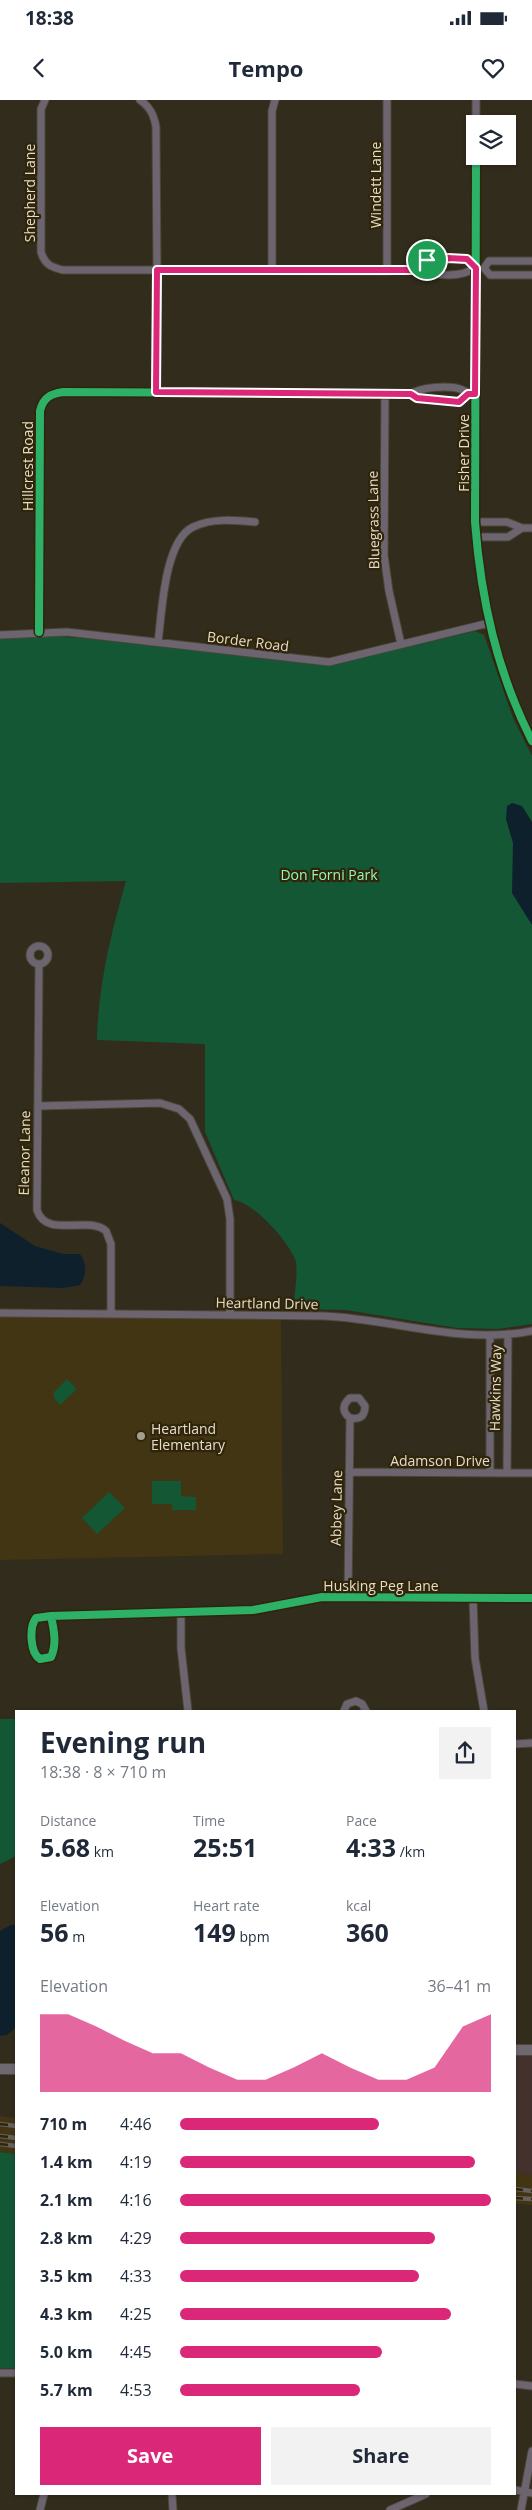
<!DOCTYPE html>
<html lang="en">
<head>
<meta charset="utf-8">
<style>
	:root { --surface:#fff; --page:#f2f2f3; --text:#1f2937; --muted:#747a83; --accent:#db2777 }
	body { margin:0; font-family:"Open Sans",sans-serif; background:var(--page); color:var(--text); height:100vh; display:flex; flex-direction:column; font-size:19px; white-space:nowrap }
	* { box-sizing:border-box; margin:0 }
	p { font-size:16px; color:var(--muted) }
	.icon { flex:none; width:28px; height:28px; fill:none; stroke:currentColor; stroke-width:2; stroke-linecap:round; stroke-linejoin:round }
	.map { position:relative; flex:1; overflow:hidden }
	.panel { position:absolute; left:15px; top:1610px; width:501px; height:785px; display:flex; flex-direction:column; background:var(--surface); border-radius:0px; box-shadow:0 1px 4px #0004 }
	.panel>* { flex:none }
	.buttons { position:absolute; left:466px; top:15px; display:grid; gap:10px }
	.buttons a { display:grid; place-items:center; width:50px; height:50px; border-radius:0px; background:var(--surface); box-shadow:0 1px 4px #0004; font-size:25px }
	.pin { position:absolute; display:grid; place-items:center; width:42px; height:42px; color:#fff; margin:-21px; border:2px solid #fff; border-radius:50%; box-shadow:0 1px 5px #0007 }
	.round { display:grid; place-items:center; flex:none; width:52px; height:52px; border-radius:0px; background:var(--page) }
	.overview { display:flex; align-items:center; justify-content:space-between; height:85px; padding:0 25px }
	h1 { font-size:28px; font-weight:700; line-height:38px }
	.stats { display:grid; grid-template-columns:repeat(3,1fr); gap:8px; height:85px; padding:5px 25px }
	.stats div { display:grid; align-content:center }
	.stats b { font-size:25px; font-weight:700 }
	.stats small { font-size:14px; font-weight:400 }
	.stats p { font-size:14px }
	.chart { height:140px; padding:10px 25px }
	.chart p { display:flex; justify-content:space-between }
	.chart svg { width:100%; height:90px; margin-top:5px; fill:var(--accent); opacity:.7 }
	.cta { display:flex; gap:10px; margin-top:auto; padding:10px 25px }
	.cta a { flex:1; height:58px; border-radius:0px; background:var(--accent); color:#fff; font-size:20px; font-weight:700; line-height:58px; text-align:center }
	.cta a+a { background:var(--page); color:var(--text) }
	ul { padding:0 25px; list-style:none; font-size:16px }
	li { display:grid; grid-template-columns:80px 60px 1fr; align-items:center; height:38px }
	li i { height:12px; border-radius:6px; background:var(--accent) }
	.status { display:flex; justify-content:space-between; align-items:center; height:35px; padding:0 25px; background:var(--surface); direction:ltr }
	.status svg { height:14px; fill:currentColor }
	header { display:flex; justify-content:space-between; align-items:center; height:65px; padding:0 25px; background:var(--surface); font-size:22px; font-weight:700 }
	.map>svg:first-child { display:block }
	.industrial { fill:#43312e }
	.built { fill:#423514 }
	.green { fill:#135735 }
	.water { fill:#0e202c }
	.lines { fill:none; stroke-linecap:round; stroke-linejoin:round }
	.street-casing { stroke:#4d473a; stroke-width:9 }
	.secondary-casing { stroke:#4d473a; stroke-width:12 }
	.street { stroke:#6c6570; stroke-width:7 }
	.secondary { stroke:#6e6870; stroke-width:10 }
	.rail-casing { stroke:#66615f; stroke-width:4.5 }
	.rail { stroke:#302509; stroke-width:2.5; stroke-dasharray:8; stroke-linecap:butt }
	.cycleway-casing { stroke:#302509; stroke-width:11 }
	.cycleway { stroke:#2db169; stroke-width:8 }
	.route-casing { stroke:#fff; stroke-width:10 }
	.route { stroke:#db2777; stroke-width:6 }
	.poi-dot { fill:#a59e8e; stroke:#302509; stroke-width:2 }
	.labels { text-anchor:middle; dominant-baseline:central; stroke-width:4.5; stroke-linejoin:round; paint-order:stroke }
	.street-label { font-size:14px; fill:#e3dccc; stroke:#302509 }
	.park-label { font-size:14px; fill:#91f7bb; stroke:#302509 }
	.poi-label { font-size:14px; fill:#e3dccc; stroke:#302509; text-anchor:start }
</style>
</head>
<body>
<div class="status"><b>18:38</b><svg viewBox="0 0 49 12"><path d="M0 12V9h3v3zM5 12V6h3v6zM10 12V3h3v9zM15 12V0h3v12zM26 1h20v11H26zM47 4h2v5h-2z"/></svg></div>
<header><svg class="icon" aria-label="back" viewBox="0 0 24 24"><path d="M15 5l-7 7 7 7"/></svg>Tempo<svg class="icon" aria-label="heart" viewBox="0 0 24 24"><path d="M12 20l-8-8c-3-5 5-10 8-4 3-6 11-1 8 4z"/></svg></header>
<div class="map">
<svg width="532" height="2410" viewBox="0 0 532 2410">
	<rect width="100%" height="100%" fill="#322c1c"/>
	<path class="industrial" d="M532 1953V2075L515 2073V1954Z"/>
	<path class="built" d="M0 1217 281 1219 283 1454 0 1460Z
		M0 2016 16 2018V2054L0 2052Z
		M515 2073 532 2075V2105L515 2104Z"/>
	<path class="green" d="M475 531 484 535 513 618 532 656V1224L498 1229 457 1228 346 1210 293 1209C294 1198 299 1168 295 1159 287 1140 254 1103 234 1100L205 1032V944L97 940C98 886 111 833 126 781L0 783V539L49 536 80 538 328 566Z
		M67 1279 77 1289 60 1305 54 1298V1292Z
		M152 1381H181V1396L196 1397V1410H172V1404H152Z
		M109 1392 125 1408 97 1434 82 1418Z
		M0 1619H16V1756L0 1764Z
		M0 2052 16 2054V2268H0Z"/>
	<path class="water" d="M512 703 522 706 532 722V825L512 793 513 743 506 719 507 706Z
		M0 1123 35 1146 63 1154H80C87 1164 87 1175 80 1185L63 1188 0 1186Z
		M11 1825H16V1927L7 1935 0 1936V1831Z"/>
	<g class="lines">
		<defs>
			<path id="street" d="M45 0 41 9V152C45 165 51 167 63 170H157L156 27C154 15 150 7 140 0
				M387 0V171
				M476 0V24
				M476 56 475 422C481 500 497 572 532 641
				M448 158 467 159 476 167C462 178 435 177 421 168L427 160Z
				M532 161H489L484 168 490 175H532
				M272 170V11L275 0
				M156 292 157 170 387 171 421 168
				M385 293 384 455 389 491 401 544
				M468 294 459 302 417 298 411 294C420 287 449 285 460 289 466 291 468 294 475 294
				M475 422H507L522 428H532
				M476 437H508L522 428
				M39 532 40 311C43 298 50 294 63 292L411 294
				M0 535 67 532 329 562 489 523
				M158 542C162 513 164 441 193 427 212 418 235 420 255 422
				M30 855a9 9 0 1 1 18 0a9 9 0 1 1-18 0Z
				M39 864 37 1110C46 1139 88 1115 106 1131L111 1144V1214
				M38 1006 160 1003 179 1009 190 1019 227 1099 230 1119V1214
				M0 1213 324 1216C394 1219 461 1245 532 1231
				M490 1236V1373
				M349 1372 532 1373
				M507 1373 508 1234
				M348 1497 350 1318C342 1312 342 1305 350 1298H359L365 1306C365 1316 360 1320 350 1318
				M473 1498 475 1558 484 1611
				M181 1512V1548L188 1611
				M51 1516C54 1530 57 1544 51 1557L40 1559C30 1553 29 1527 36 1518L51 1516 253 1510 322 1497 532 1498
				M344 1611 347 1604 356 1601 362 1604 366 1611
				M515 1644 532 1643
				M0 2273H16
				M515 2284 532 2286
				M515 2390 532 2393
				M172 2394 173 2410
				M40 2410 44 2394
				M390 2410 426 2394
				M521 2410 532 2351"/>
			<path id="secondary" d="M515 1950H532
				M0 1969H16"/>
		</defs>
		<use href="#street" class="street-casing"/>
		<use href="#secondary" class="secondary-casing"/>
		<use href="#street" class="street"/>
		<use href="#secondary" class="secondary"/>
		<defs>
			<path id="rail" d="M0 2024 16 2026
				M0 2036 16 2038
				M0 2044 16 2046
				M515 2089 532 2091
				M515 2098 532 2099"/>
		</defs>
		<use href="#rail" class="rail-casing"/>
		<use href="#rail" class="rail"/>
		<defs>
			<path id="cycleway" d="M476 56 475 422C481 500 497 572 532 641
				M39 532 40 311C43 298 50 294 63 292L411 294
				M51 1516C54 1530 57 1544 51 1557L40 1559C30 1553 29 1527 36 1518L51 1516 253 1510 322 1497 532 1498"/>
		</defs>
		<use href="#cycleway" class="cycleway-casing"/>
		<use href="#cycleway" class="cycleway"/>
	</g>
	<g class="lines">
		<defs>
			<path id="route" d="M448 158 467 159 476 168 475 294H468L459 302 417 298 411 294 156 292 157 170H414L420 168 427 160Z"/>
		</defs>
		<use href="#route" class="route-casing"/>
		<use href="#route" class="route"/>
	</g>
	<circle class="poi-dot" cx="141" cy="1336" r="5"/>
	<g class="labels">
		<g class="street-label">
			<text transform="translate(375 85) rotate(-90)">Windett Lane</text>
			<text transform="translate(29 93) rotate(-90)">Shepherd Lane</text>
			<text transform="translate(463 353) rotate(-90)">Fisher Drive</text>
			<text transform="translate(27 366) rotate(-90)">Hillcrest Road</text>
			<text transform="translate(373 420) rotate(-91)">Bluegrass Lane</text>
			<text transform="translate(248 541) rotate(7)">Border Road</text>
			<text transform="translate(24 1053) rotate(-89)">Eleanor Lane</text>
			<text transform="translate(267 1203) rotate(1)">Heartland Drive</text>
			<text transform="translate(495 1288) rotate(-89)">Hawkins Way</text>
			<text x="440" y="1360">Adamson Drive</text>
			<text transform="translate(336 1408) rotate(-89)">Abbey Lane</text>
			<text x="381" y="1485">Husking Peg Lane</text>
		</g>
		<g class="park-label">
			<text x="329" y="774">Don Forni Park</text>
		</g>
		<g class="poi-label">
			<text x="151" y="1328">Heartland<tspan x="151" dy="16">Elementary</tspan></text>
		</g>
	</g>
</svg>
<div class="buttons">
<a><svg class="icon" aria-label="layers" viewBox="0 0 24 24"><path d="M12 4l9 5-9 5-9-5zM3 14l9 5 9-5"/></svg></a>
</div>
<div class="pin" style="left:427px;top:160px;background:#1e9e55"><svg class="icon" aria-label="arrive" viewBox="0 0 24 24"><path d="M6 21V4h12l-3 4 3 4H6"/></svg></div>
<section class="panel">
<div class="overview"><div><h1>Evening run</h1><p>18:38 · 8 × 710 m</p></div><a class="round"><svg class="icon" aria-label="share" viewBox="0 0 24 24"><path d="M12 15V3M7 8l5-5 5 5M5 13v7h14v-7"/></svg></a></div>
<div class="stats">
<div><p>Distance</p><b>5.68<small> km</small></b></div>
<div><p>Time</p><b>25:51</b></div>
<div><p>Pace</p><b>4:33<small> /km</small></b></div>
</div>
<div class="stats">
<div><p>Elevation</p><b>56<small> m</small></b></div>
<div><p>Heart rate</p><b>149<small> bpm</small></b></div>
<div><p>kcal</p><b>360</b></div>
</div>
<div class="chart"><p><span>Elevation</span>36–41 m</p>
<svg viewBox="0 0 160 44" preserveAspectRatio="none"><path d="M0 44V6L10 6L20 12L30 19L40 25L50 25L60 32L70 38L80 38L90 32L100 25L110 32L120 38L130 38L140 32L150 12L160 6V44z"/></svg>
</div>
<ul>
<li><b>710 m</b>4:46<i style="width:64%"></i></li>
<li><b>1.4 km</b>4:19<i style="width:95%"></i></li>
<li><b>2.1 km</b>4:16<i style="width:100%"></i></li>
<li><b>2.8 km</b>4:29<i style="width:82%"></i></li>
<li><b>3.5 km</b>4:33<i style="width:77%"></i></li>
<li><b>4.3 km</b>4:25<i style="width:87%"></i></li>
<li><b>5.0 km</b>4:45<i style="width:65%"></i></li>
<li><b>5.7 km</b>4:53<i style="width:58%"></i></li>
</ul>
<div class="cta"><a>Save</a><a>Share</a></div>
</section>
</div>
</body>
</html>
